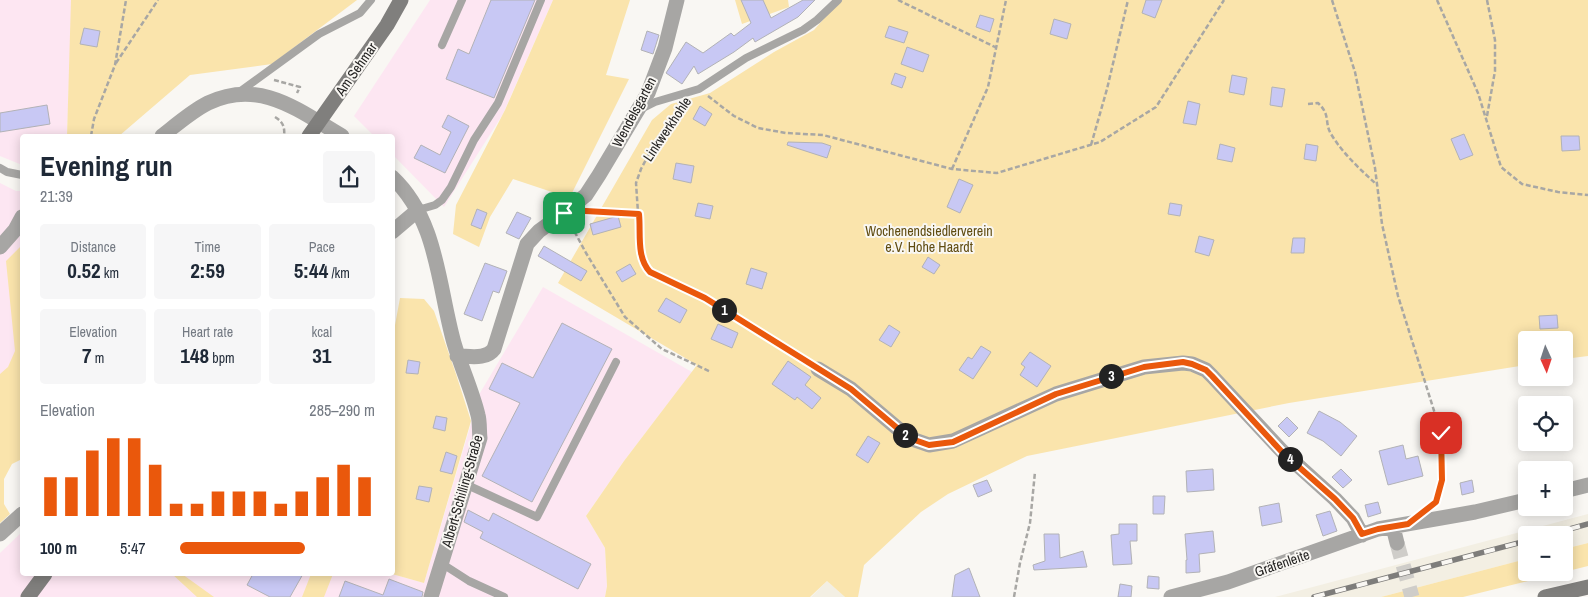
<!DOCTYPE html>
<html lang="en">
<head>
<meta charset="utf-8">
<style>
	:root { --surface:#fff; --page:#f6f6f7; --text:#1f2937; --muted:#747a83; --accent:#ea580c }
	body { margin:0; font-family:"Archivo Narrow",sans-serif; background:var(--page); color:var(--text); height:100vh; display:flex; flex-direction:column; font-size:19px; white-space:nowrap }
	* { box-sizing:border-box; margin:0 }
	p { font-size:16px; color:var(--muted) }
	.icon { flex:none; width:28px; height:28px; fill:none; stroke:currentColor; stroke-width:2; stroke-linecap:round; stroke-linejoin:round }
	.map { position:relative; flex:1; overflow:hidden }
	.sheet { position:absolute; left:20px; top:134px; width:375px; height:442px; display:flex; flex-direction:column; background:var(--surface); border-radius:5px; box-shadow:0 2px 12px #0003 }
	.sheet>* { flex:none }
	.needle { width:32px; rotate:177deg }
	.fabs { position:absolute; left:1518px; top:331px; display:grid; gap:10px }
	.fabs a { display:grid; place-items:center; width:55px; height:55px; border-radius:5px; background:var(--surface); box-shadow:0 2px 12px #0003; font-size:25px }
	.pin { position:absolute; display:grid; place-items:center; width:42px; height:42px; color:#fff; margin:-21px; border-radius:10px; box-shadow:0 2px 8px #0006 }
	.km { position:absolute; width:25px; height:25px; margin:-12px; border-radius:50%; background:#222; color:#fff; font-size:14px; line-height:25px; text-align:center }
	.round { display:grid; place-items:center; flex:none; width:52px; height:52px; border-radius:5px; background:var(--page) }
	.summary { display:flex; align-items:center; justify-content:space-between; height:85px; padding:0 20px }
	h1 { font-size:28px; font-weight:700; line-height:38px }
	.figures { display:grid; grid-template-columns:repeat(3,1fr); gap:8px; height:85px; padding:5px 20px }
	.figures div { display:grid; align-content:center; border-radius:5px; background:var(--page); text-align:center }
	.figures b { font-size:21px; font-weight:700 }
	.figures small { font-size:14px; font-weight:400 }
	.figures p { font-size:14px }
	.chart { height:140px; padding:10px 20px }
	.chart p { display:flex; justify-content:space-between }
	.chart svg { width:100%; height:90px; margin-top:5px; stroke:var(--accent); stroke-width:6 }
	ul { padding:0 20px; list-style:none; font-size:16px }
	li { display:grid; grid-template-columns:80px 60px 1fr; align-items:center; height:38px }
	li i { height:12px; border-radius:6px; background:var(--accent) }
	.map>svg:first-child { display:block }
	.commercial { fill:#fde6f2 }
	.built { fill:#f3efe3 }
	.green { fill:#fae4ac }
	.building { fill:#c8c8f4; stroke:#b2b2b6 }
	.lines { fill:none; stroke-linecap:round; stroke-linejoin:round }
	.street-tunnel { stroke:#cfcdc9; stroke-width:15; stroke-dasharray:15 8; stroke-linecap:butt }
	.path { stroke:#a8a7a4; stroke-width:2.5; stroke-dasharray:5 2.5; stroke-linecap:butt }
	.lane { stroke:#a7a6a4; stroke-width:8 }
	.street { stroke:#a7a6a4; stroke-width:15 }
	.secondary { stroke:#807f7d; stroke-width:15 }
	.rail-casing { stroke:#7e7d7b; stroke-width:5.5 }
	.rail { stroke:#f9f7f3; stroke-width:4; stroke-dasharray:11; stroke-linecap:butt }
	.route-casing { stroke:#fff; stroke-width:10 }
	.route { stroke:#ea580c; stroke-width:6 }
	.labels { text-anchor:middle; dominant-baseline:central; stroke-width:4; stroke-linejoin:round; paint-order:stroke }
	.street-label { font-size:14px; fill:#252423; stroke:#f9f7f3 }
	.park-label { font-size:14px; fill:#604c11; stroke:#f9f7f3 }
</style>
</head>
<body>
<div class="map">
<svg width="1588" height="597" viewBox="0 0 1588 597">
	<rect width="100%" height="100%" fill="#f9f7f3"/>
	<path class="commercial" d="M0 0H72L67 136H22V165L0 156Z
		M430 0H553L503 114 444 207 393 155 392 136H374L354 116Z
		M0 183 16 191H22L21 370 0 384Z
		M543 287 692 372 624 461 586 516 605 548 607 586 605 597H0V553L22 532V574H392L424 583 480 393Z"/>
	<path class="built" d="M1588 514V543L1564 549V535H1526V559L1381 597H1275Z
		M827 581 845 597H811Z"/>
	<path class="green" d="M71 0H357L272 64 190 75 119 136H67Z
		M553 0H630L606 75 629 79 572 193 552 192 513 179 490 217 479 247 453 234 456 205 505 110Z
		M735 0H788L789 7 742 24Z
		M840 0H1588V356L1564 359V340H1526V365L1289 403 1027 456 948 494 921 512 864 565 858 597H845L827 581 810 597H605L607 586 605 548 586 516 624 461 697 365 558 283 652 120 671 104 710 93 774 52 814 30Z
		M22 245V459L12 464 4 479V504L10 514 0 523V374L8 367 15 351 6 261Z
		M400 298 424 299 434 311 456 374 471 421 424 583 392 574 393 336Z
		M1588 543V566L1564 572V549Z
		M1526 559V572L1561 573 1463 597H1381Z
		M172 574H182L214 597H197Z
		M311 574H333L324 597H302Z"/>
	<path class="building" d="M491 0H535L494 98 446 79 458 49 469 54Z
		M741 0H763L771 18 803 0H815L798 17 755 42 753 38 734 52 698 74 694 66 682 84 666 73 686 42 703 53 731 33 734 36 751 23Z
		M1146 0H1162L1155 18 1142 13Z
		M980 15 994 19 990 32 976 27Z
		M1054 19 1071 24 1067 39 1050 34Z
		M889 26 908 32 904 43 885 37Z
		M84 28 100 31 97 47 80 44Z
		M647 31 659 35 653 54 641 50Z
		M907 47 929 55 923 72 901 64Z
		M895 73 906 77 902 88 891 84Z
		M1232 75 1247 78 1244 95 1229 92Z
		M1272 87 1285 89 1282 107 1270 105Z
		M1188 101 1200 104 1196 125 1183 123Z
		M47 105 50 124 0 132V113Z
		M700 106 712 114 705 126 693 119Z
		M448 115 469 126 445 173 414 158 421 145 440 155 451 132 442 127Z
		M1464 134 1473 155 1460 160 1451 139Z
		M1561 136H1579L1580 150 1562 151Z
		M788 142 822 143 831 146 827 158 787 145Z
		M1220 144 1235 148 1232 162 1217 159Z
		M1306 144 1318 146 1316 161 1304 159Z
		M676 163 694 166 691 183 673 179Z
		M959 179 973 185 960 213 947 207Z
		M698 203 713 206 710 219 695 216Z
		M1170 203 1182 205 1180 216 1168 214Z
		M477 209 487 213 481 229 471 225Z
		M517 212 531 218 519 239 506 233Z
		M618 216 621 227 593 235 590 224Z
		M1199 236 1214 240 1209 256 1195 252Z
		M1293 238H1305L1304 253H1291Z
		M544 246 587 271 581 281 538 256Z
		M928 257 940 265 934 274 922 267Z
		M485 263 507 271 499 293 493 291 482 321 464 314Z
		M630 264 636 274 622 282 616 272Z
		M751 268 767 273 762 289 746 284Z
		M666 298 687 310 680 323 658 311Z
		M1557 315 1558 328 1540 329 1539 316Z
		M562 323 612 349 532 502 482 476 520 403 489 389 502 363 533 378Z
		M718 324 738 333 732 348 711 339Z
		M889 325 900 332 891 347 879 340Z
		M981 346 991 352 973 379 959 370 968 357 972 359Z
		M1030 352 1051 366 1037 387 1020 375 1025 367 1021 364Z
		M408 360 420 362 418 374 406 373Z
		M788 361 811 377 805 385 821 398 812 409 797 397 795 400 772 384Z
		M1319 411 1340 422 1357 436 1341 456 1323 441 1307 433Z
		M436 416 447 418 445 431 433 428Z
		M1287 417 1298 428 1289 437 1278 426Z
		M868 436 880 443 868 463 856 455Z
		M1403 445 1406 459 1418 456 1423 476 1388 485 1379 451Z
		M446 452 457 456 452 474 440 471Z
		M1213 469 1214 490 1187 492 1186 471Z
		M1341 469 1352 480 1343 488 1332 477Z
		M987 480 992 491 978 497 973 485Z
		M1472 480 1474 492 1462 495 1460 483Z
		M419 486 432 488 429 502 416 499Z
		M1153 496H1165L1164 514H1153Z
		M1378 502 1381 513 1368 517 1365 505Z
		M1279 503 1282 522 1262 526 1259 507Z
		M468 510 489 521 493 513 591 564 578 589 480 538 483 532 464 522Z
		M1330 511 1337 531 1323 536 1316 515Z
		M1119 524H1137V541H1130L1132 564 1113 565 1111 535 1119 534Z
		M1213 531 1215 552 1199 554 1200 572 1186 573V560H1187L1185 534Z
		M1044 534H1059L1060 558 1083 551 1087 567 1034 570 1033 565 1045 561Z
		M969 568 980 597H952L955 575Z
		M253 574H303L290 597H270L247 585Z
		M1148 576 1159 577V589L1147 588Z
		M389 579 423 592 422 597H339L345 581 383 595Z
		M1120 584 1132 586 1131 597H1118Z"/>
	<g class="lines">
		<path class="street-tunnel" d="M1397 543 1412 597"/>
		<path class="path" d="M898 0 995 47
			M1332 0 1355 72 1375 168 1382 224 1398 296 1441 433 1442 480 1436 502 1433 504
			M1437 0 1478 93 1501 167 1522 184 1558 192 1588 195
			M116 63 158 0
			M274 80 300 87 297 93
			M708 96 734 116 758 128 786 133 823 135 952 169 997 173 1100 142 1156 107 1224 0
			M1308 104 1318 103C1331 115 1324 122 1331 134 1343 154 1360 169 1376 184
			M683 105 658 137 641 169 636 183 641 257 645 267 650 272 705 299 806 362
			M1487 116 1495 71V40L1487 0
			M275 117C283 122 285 127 284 136
			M91 136 94 119 115 65 126 0
			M1091 145 1107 89 1128 0
			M952 169 988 87 1006 0
			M590 211 639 213
			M571 225 586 253 625 317 662 349 711 372
			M1014 597 1020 563 1030 523 1035 472"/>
		<path class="lane" d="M442 45 462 0
			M238 93 319 34 360 13 371 0
			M643 108 655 102 699 89 746 58 803 30 817 20 838 0
			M0 168 7 172 22 175
			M418 210 435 205 442 200 451 187 474 140 498 103 541 0
			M465 484 537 517 616 362
			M441 563 469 581 504 597"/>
		<path class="street" d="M162 136C176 125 192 111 208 103 260 78 299 111 342 136
			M392 177C438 220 438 286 454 343 461 367 472 390 478 415 480 422 479 431 480 438L431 597
			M392 232 418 210
			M0 247 15 230 22 217
			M457 356C470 356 486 360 494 349L527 244 539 231 564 213 586 195 599 175 648 93 665 48 677 0
			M818 369 851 389 909 438 929 445 953 441 1056 394 1144 367 1183 363 1192 364 1206 370 1212 376 1282 451 1335 499 1353 518 1362 535
			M1564 491 1588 485
			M1393 527 1397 543
			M0 534 22 514
			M1171 597 1228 582 1378 529 1475 512 1526 500"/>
		<path class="secondary" d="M309 136 387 25 401 0
			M28 597 45 574
			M1545 597 1588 587"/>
		<defs>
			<path id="rail" d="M1548 535 1588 524
				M1314 597 1526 541"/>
		</defs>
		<use href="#rail" class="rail-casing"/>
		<use href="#rail" class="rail"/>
	</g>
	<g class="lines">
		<defs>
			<path id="route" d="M564 213 568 210 639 214C641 233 636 257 650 272L705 298 851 389 909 438 929 445 953 442 1056 394 1144 367 1183 362 1192 364 1206 370 1212 376 1282 452 1335 499 1353 518 1362 534 1378 529 1408 524 1436 502 1442 480 1441 433"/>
		</defs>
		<use href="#route" class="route-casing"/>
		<use href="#route" class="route"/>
	</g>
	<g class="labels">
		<g class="street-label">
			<text transform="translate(356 69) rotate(-55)">Am Sehmar</text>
			<text transform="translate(634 112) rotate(-62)">Wendelsgarten</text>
			<text transform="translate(667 129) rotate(-56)">Linkwerkhohle</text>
			<text transform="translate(462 491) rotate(-74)">Albert-Schilling-Straße</text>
			<text transform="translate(1282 563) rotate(-19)">Gräfenleite</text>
		</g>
		<g class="park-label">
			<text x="929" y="231">Wochenendsiedlerverein<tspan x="929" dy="16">e.V. Hohe Haardt</tspan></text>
		</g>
	</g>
</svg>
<div class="fabs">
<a><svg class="needle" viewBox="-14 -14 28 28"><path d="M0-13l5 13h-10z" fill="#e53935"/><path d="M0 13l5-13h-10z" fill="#747a83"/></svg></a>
<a><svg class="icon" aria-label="locate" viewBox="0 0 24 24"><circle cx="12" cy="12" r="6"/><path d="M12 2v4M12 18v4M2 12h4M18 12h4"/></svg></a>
<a>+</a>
<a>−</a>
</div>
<div class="pin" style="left:564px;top:213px;background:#1e9e55"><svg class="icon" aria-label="arrive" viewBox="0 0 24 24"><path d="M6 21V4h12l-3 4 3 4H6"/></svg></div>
<div class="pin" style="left:1441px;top:433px;background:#d93025"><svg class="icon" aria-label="check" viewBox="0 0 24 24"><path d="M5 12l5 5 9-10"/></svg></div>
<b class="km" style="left:724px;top:310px">1</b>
<b class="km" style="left:905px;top:435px">2</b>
<b class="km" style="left:1111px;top:376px">3</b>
<b class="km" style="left:1290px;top:459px">4</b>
<section class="sheet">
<div class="summary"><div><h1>Evening run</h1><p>21:39</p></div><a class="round"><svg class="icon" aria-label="share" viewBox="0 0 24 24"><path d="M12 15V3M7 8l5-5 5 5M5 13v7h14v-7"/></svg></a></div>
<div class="figures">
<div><p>Distance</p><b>0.52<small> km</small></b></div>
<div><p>Time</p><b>2:59</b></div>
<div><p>Pace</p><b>5:44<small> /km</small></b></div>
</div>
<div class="figures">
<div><p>Elevation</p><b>7<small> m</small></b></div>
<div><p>Heart rate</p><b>148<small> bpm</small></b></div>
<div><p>kcal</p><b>31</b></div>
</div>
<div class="chart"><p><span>Elevation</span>285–290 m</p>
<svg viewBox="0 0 160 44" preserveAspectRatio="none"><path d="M5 44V25M15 44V25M25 44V12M35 44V6M45 44V6M55 44V19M65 44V38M75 44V38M85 44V32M95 44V32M105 44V32M115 44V38M125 44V32M135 44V25M145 44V19M155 44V25"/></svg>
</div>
<ul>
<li><b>100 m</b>5:47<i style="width:64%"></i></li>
</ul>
</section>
</div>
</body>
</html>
